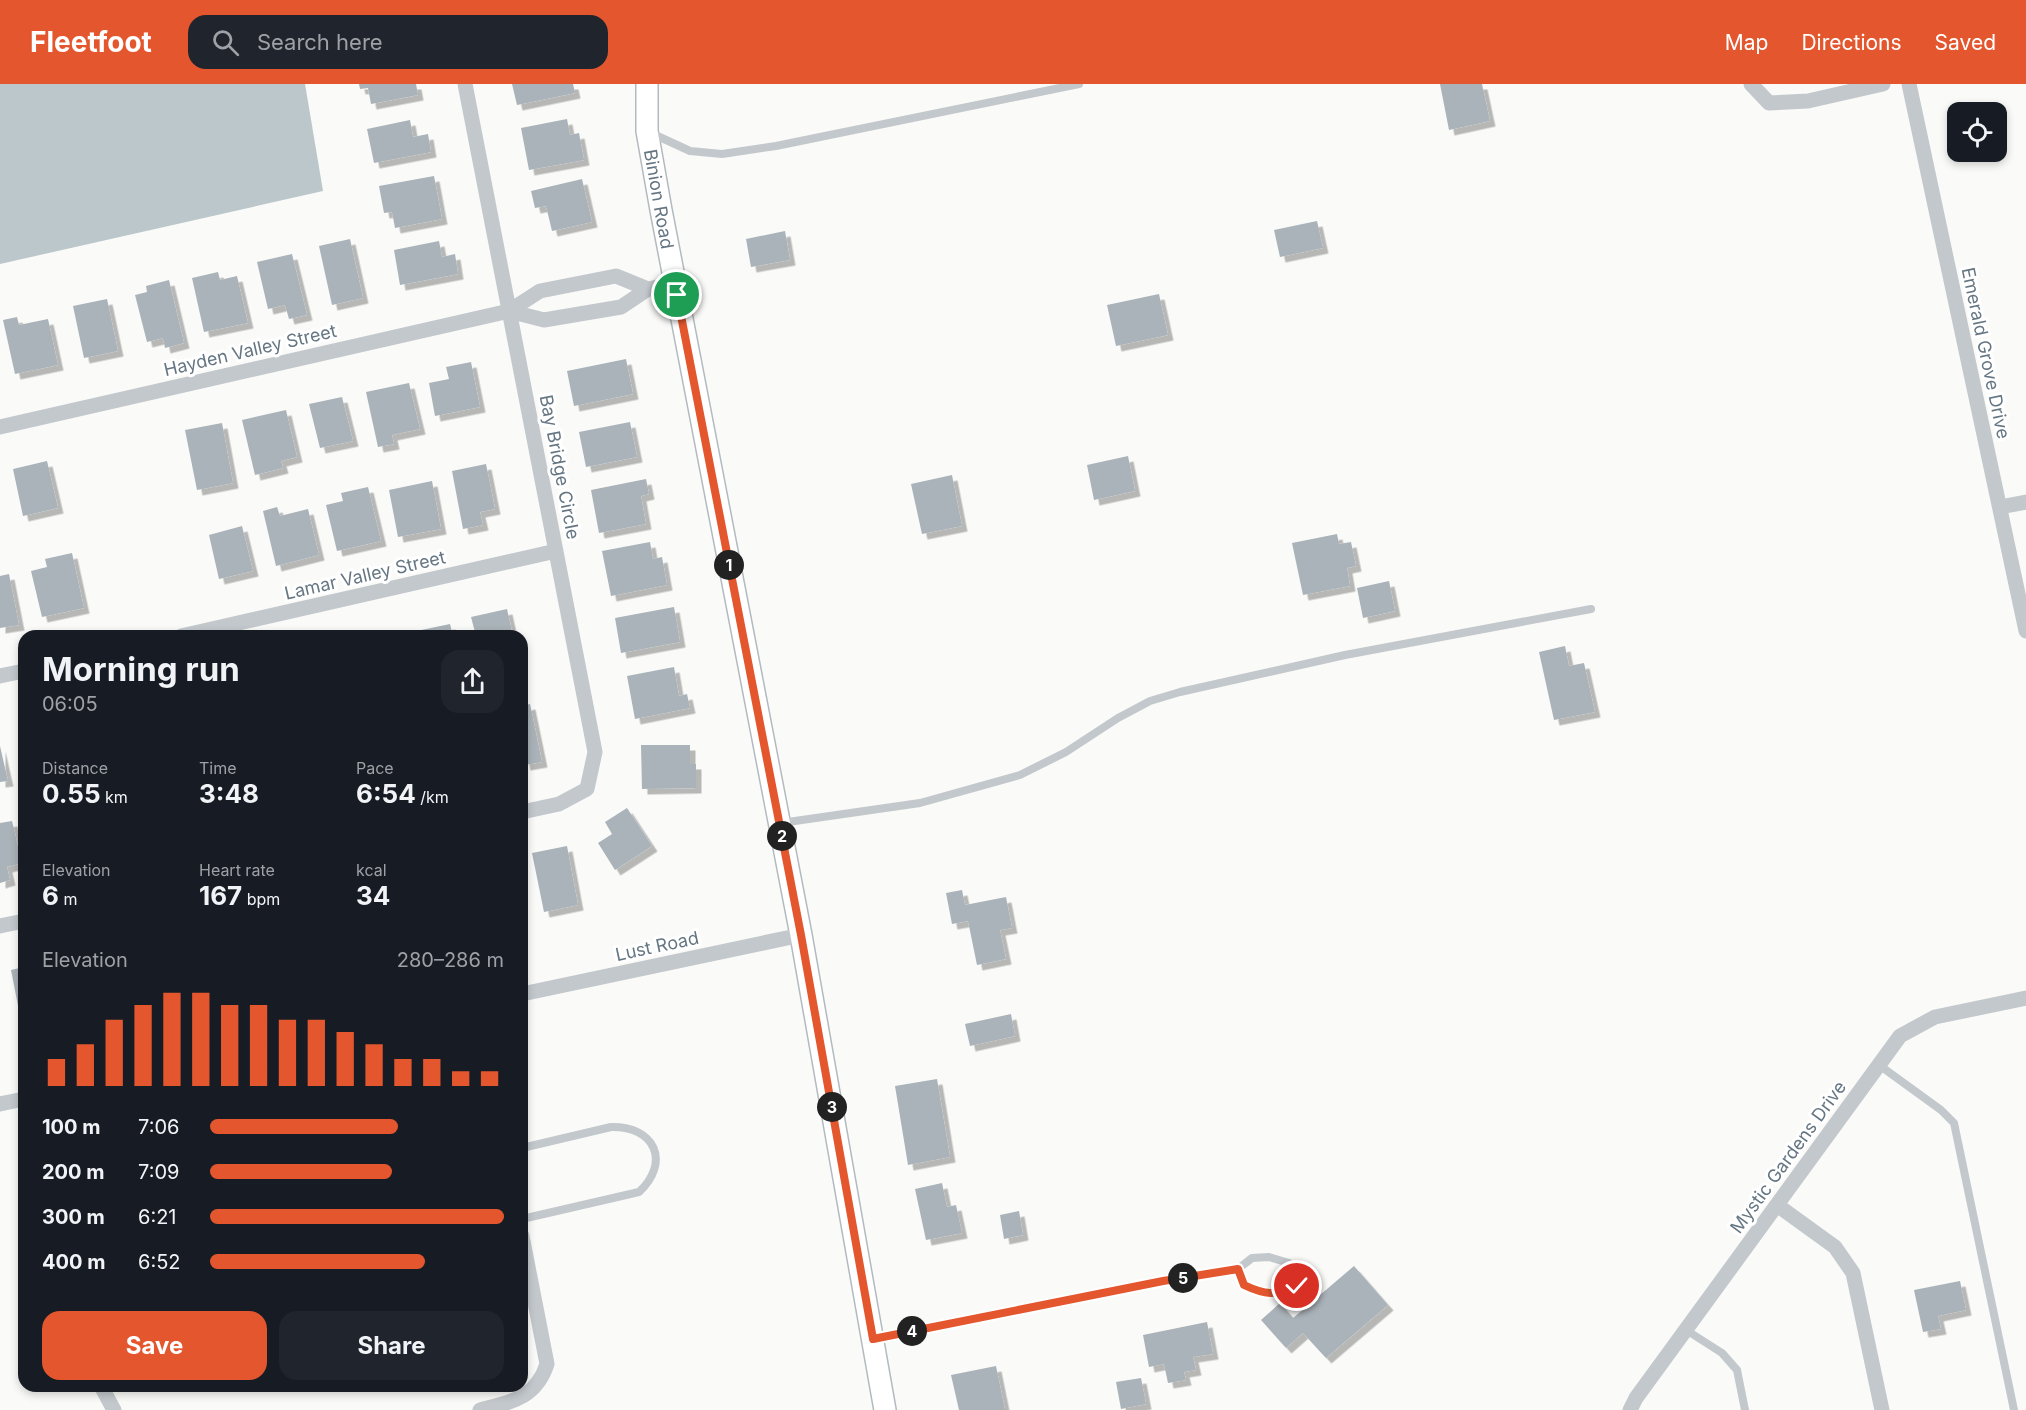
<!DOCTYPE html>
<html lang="en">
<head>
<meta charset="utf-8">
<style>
	:root { --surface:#171b24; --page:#20242c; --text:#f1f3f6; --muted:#9ea1a6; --accent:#e4572e }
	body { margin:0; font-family:Inter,sans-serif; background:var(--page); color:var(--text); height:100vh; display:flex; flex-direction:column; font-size:22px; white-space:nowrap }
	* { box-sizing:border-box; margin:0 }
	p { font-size:20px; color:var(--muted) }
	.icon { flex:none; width:33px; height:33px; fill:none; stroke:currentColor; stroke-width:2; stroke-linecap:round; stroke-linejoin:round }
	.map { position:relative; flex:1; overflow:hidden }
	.details { position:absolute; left:18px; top:546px; width:510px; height:762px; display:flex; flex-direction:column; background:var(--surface); border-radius:18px; box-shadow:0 3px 9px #0003 }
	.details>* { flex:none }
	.fabs { position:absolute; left:1947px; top:18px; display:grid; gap:12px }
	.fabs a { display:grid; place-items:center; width:60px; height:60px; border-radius:12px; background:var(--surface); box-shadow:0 3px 9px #0003; font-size:30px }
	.pin { position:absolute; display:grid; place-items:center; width:51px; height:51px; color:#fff; margin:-26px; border:3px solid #fff; border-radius:50%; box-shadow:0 2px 6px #0007 }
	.km { position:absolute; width:30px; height:30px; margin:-15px; border-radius:50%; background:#222; color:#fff; font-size:16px; line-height:30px; text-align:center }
	.round { display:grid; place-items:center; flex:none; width:63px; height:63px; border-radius:18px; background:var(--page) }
	.overview { display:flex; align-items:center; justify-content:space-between; height:102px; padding:0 24px }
	h1 { font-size:33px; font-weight:700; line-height:45px }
	.metrics { display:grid; grid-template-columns:repeat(3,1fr); gap:9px; height:102px; padding:6px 24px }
	.metrics div { display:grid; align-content:center }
	.metrics b { font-size:26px; font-weight:700 }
	.metrics small { font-size:16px; font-weight:400 }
	.metrics p { font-size:16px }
	.chart { height:168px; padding:12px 24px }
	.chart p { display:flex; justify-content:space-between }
	.chart svg { width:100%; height:108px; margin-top:6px; stroke:var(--accent); stroke-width:6 }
	.button { display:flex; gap:12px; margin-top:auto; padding:12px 24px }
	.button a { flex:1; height:69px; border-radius:18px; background:var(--accent); color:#fff; font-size:24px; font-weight:700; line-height:69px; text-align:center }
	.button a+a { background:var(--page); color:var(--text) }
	ul { padding:0 24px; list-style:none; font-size:20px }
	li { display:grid; grid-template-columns:96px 72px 1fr; align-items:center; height:45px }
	li i { height:15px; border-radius:8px; background:var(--accent) }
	header { display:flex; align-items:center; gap:36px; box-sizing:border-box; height:84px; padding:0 30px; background:var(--accent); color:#fff }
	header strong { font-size:28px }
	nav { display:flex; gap:33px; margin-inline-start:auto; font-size:21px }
	.search { width:420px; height:54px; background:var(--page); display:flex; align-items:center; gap:15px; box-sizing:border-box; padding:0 21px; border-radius:18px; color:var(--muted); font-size:22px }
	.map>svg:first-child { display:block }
	.water { fill:#bbc7cb }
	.building { fill:#aab3b9; filter:url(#shadow) }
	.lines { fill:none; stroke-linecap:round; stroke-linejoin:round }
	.secondary-casing { stroke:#b3babf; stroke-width:24 }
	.lane { stroke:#c3c8cc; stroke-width:8 }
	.street { stroke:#c3c8cc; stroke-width:15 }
	.secondary { stroke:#fff; stroke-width:21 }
	.route-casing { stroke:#fff; stroke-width:12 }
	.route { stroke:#e4572e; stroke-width:8 }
	.labels { text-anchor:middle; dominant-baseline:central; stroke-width:6; stroke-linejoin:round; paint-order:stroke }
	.street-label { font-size:18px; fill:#657683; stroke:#fff }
</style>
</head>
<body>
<header>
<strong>Fleetfoot</strong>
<div class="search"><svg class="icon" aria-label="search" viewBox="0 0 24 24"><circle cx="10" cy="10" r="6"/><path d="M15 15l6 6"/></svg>Search here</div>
<nav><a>Map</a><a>Directions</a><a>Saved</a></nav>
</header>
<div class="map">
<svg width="2026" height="1326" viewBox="0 0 2026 1326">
	<defs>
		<filter id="shadow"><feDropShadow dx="5.5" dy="5.5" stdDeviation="0" flood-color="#0004"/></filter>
	</defs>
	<rect width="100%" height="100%" fill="#fafaf8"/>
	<path class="water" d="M0 0H305L323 107 0 180Z"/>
	<path class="building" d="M359 0H416L418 11 371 20 368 4 360 5Z
		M512 0H573L575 9 517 21Z
		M1440 0H1482L1490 37 1449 46Z
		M567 35 570 51 579 49 584 76 529 86 521 44Z
		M410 36 413 53 428 50 431 68 374 79 367 45Z
		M434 92 442 135 395 144 392 128 384 129 379 102Z
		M582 95 592 138 552 147 546 122 535 124 531 107Z
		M1317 137 1323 164 1280 173 1274 146Z
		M785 147 790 176 751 183 746 155Z
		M350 155 363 214 332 221 319 162Z
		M439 157 442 173 455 170 458 190 400 201 394 166Z
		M292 170 307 231 289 235 285 221 268 225 257 178Z
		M218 188 220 196 237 192 248 239 204 248 192 194Z
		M169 196 184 259 165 264 163 254 147 258 135 211 147 208 146 202Z
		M1159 210 1168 251 1116 262 1107 221Z
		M107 215 118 267 84 274 73 222Z
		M17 233 19 241 48 235 58 281 15 290 3 236Z
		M626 275 633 310 574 322 567 287Z
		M471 278 480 323 435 332 429 299 449 295 446 283Z
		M409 299 420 345 392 351 394 360 378 363 366 308Z
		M342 313 353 357 320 364 309 320Z
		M286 326 297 373 281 377 283 384 255 391 242 336Z
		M630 338 637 373 586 383 579 348Z
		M222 339 233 399 197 406 185 346Z
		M1128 372 1135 407 1094 416 1087 381Z
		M47 377 58 424 23 432 13 385Z
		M486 380 495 425 480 428 483 441 463 445 452 387Z
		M952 391 962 442 922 450 911 400Z
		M646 395 649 410 641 412 646 440 599 449 591 406Z
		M432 397 441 445 398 453 389 406Z
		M368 403 381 457 337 467 326 421 343 417 341 409Z
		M277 423 280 432 308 425 319 471 276 482 263 427Z
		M242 442 253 487 219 495 209 451Z
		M1337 450 1339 460 1351 458 1356 482 1347 484 1350 502 1303 511 1292 459Z
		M650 458 653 475 662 473 667 501 611 512 602 467Z
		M72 469 84 524 42 533 31 487 47 483 45 475Z
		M9 490 19 541 0 544V492Z
		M1389 497 1395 527 1363 534 1357 504Z
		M674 523 680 558 621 569 615 534Z
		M507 525 513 552H476L471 533Z
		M450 540 453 552H408L407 549Z
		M1565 562 1569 582 1584 579 1595 628 1554 636 1539 568Z
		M674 583 679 612 687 610 690 624 635 635 627 592Z
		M530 620 542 678 525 681 522 665V622Z
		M24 632V654H23L19 633Z
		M641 661H690V680H696V704L642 705Z
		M0 662 8 697 0 698Z
		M627 724 652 762 615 786 598 759 612 750 605 738Z
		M12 737 22 779 7 783 10 796 0 799V739Z
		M567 762 578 821 544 828 532 769Z
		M962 806 965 821 1006 813 1012 844 1000 846 1006 875 977 881 968 837 952 840 946 809Z
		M24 883V936L21 937 11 886Z
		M1011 930 1015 952 970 962 965 940Z
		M937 995 950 1073 908 1081 895 1002Z
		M942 1099 947 1123 956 1121 962 1149 926 1156 915 1105Z
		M1019 1127 1023 1151 1004 1155 1000 1131Z
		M1354 1182 1388 1221 1326 1274 1303 1249 1286 1264 1261 1236 1280 1219 1293 1234Z
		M1960 1197 1966 1226 1938 1232 1941 1245 1923 1248 1914 1206Z
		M1207 1238 1213 1270 1193 1273 1196 1286 1184 1288 1186 1296 1168 1299 1164 1280 1149 1283 1143 1251Z
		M996 1282 1005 1326H959L951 1291Z
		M1141 1294 1146 1320 1121 1325 1116 1298Z"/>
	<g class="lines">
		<defs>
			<path id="secondary" d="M647 0V47L661 126 801 851 885 1326"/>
		</defs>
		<use href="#secondary" class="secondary-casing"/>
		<path class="lane" d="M651 49 690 67 722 70 776 62 1079 0
			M781 739 920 719 1020 691 1066 668 1118 634 1150 617 1180 608 1345 571 1591 525
			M1879 981 1941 1026 1954 1039 2014 1326
			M522 1064 611 1043C655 1042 671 1078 639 1108L522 1135
			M1686 1246 1722 1269 1737 1286 1745 1326
			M874 1255 1163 1197 1238 1185 1244 1201C1265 1211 1276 1212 1297 1202L1296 1188 1289 1179 1269 1173 1252 1174 1238 1185"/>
		<path class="street" d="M465 0 595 668 587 705 559 720 522 728
			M1751 0 1769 19 1808 17 1883 0
			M1909 0 2026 547
			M509 227 544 236 621 223 648 205 675 199
			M0 343 509 227 540 207 616 192 648 205
			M2000 423 2026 418
			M181 552 556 467
			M0 592 24 587
			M0 842 24 837
			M522 910 801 851
			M0 1020 24 1015
			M1777 1121 1835 1163 1853 1189 1882 1326
			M101 1302 114 1326
			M480 1326C512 1318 536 1314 547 1280L522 1152
			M1630 1326 1636 1314 1900 952 1935 933 2026 914"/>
		<use href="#secondary" class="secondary"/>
	</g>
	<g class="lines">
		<defs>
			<path id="route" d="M677 211 801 851 873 1255 1163 1197 1238 1185 1244 1201C1265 1211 1276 1212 1297 1202"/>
		</defs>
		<use href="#route" class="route-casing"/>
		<use href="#route" class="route"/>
	</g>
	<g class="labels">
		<g class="street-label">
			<text transform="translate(659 115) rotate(80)">Binion Road</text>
			<text transform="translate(250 266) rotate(-13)">Hayden Valley Street</text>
			<text transform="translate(1986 269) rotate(78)">Emerald Grove Drive</text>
			<text transform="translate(560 383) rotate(79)">Bay Bridge Circle</text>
			<text transform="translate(365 491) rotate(-13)">Lamar Valley Street</text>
			<text transform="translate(657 862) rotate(-12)">Lust Road</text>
			<text transform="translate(1788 1073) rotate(-54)">Mystic Gardens Drive</text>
		</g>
	</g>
</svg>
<div class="fabs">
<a><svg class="icon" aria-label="locate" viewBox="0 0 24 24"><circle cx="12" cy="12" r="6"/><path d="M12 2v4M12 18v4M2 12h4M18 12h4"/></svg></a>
</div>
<div class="pin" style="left:677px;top:211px;background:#1e9e55"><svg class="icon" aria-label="arrive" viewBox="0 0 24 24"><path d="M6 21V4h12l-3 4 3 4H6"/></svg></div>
<div class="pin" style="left:1297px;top:1202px;background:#d93025"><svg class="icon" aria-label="check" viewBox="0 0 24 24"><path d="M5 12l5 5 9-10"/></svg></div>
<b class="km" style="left:729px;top:481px">1</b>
<b class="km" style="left:782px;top:752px">2</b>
<b class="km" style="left:832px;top:1023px">3</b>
<b class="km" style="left:912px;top:1247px">4</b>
<b class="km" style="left:1183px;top:1194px">5</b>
<section class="details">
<div class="overview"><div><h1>Morning run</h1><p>06:05</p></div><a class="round"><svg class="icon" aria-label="share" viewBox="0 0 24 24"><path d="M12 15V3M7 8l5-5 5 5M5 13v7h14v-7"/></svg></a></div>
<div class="metrics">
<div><p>Distance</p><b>0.55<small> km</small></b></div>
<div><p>Time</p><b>3:48</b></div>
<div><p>Pace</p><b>6:54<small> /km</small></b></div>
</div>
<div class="metrics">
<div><p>Elevation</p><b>6<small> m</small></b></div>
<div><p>Heart rate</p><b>167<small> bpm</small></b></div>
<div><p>kcal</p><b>34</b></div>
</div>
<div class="chart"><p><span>Elevation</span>280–286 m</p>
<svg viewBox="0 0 160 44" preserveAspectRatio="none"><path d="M5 44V33M15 44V27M25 44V17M35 44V11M45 44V6M55 44V6M65 44V11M75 44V11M85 44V17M95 44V17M105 44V22M115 44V27M125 44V33M135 44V33M145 44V38M155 44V38"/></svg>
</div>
<ul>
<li><b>100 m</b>7:06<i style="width:64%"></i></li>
<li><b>200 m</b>7:09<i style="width:62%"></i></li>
<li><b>300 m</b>6:21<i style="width:100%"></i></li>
<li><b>400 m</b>6:52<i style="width:73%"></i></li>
</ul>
<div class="button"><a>Save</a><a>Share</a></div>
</section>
</div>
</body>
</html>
